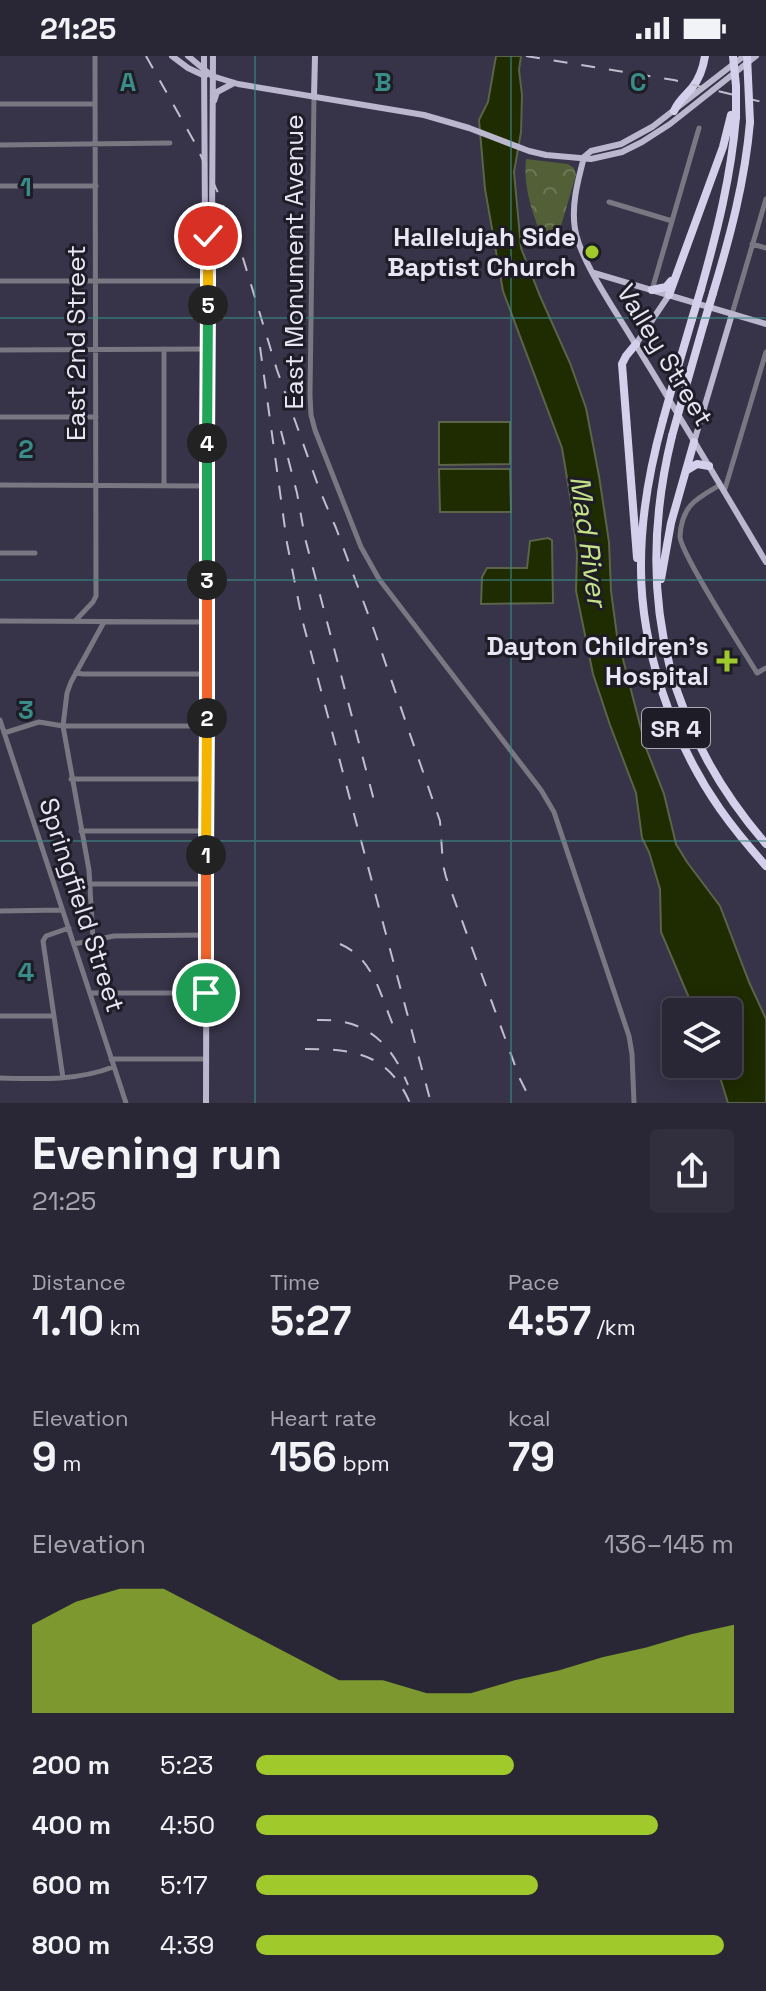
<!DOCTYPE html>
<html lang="en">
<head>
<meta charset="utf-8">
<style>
	:root { --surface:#292636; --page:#312e3e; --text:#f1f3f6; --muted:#a5a5ad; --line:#454351; --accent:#a0c92b }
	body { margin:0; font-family:"Space Grotesk",sans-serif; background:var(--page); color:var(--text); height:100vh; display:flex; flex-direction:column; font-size:30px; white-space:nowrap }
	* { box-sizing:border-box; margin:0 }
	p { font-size:26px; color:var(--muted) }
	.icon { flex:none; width:44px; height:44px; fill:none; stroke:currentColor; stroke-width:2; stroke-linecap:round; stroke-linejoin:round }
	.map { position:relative; height:1047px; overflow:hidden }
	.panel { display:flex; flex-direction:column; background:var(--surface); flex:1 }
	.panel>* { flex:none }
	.buttons { position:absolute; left:662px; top:942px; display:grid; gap:16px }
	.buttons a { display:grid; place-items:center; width:80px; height:80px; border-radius:8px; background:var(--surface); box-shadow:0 4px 20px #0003,0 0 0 2px var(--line); font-size:40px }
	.pin { position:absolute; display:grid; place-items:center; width:68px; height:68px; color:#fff; margin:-34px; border:4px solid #fff; border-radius:50%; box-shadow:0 2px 8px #0007 }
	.km { position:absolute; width:40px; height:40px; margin:-20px; border-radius:50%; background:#222; color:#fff; font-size:22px; line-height:40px; text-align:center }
	.round { display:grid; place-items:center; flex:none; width:84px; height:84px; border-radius:8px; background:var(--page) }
	.summary { display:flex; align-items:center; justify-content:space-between; height:136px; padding:0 32px }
	h1 { font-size:44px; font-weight:800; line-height:60px }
	.figures { display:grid; grid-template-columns:repeat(3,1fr); gap:12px; height:136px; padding:8px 32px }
	.figures div { display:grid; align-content:center }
	.figures b { font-size:40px; font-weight:800 }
	.figures small { font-size:22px; font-weight:400 }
	.figures p { font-size:22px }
	.chart { height:224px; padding:16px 32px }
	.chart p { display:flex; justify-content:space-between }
	.chart svg { width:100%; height:144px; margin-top:8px; fill:var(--accent); opacity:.7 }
	ul { padding:0 32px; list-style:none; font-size:26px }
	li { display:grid; grid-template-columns:128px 96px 1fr; align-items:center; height:60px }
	li i { height:20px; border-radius:10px; background:var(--accent) }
	.status { display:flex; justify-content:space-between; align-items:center; height:56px; padding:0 40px; background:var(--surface); direction:ltr }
	.status svg { height:22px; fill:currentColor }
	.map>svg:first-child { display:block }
	.park { fill:url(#park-crowns) }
	.water { fill:#1f2b00; stroke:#5b6349; stroke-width:2 }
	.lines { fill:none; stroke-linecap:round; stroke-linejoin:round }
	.minor { stroke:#797782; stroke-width:5 }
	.major { stroke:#bab7ce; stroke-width:6 }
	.highway { stroke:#d4d0eb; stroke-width:8 }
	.rail { stroke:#c0bece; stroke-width:2; stroke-dasharray:14 14; stroke-linecap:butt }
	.highway-bridge { stroke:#d4d0eb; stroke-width:8 }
	.split-1-casing { stroke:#fff; stroke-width:16 }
	.split-2-casing { stroke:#fff; stroke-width:16 }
	.split-3-casing { stroke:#fff; stroke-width:16 }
	.split-4-casing { stroke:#fff; stroke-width:16 }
	.split-5-casing { stroke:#fff; stroke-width:16 }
	.split-6-casing { stroke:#fff; stroke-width:16 }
	.split-1 { stroke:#f0652b; stroke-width:10 }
	.split-2 { stroke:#f5b400; stroke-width:10 }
	.split-3 { stroke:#f0652b; stroke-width:10 }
	.split-4 { stroke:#22a559; stroke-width:10 }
	.split-5 { stroke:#22a559; stroke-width:10 }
	.split-6 { stroke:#f5b400; stroke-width:10 }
	.grid { fill:none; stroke:#3a8c89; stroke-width:2; stroke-opacity:0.55 }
	.poi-dot { fill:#a0c92b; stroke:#1e1c26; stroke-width:3 }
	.labels { text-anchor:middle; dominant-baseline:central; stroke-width:6; stroke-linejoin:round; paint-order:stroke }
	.shield { fill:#1e1c26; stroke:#aba9b6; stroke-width:2 }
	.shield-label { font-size:24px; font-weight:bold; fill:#e8e6f4 }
	.poi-label { font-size:26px; font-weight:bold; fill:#e8e6f4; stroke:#1e1c26; text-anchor:end }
	.street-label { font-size:26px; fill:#e8e6f4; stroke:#1e1c26 }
	.water-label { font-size:28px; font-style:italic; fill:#c5e289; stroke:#1e1c26 }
	.grid-label { font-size:26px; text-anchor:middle; font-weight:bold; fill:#3a8c89; stroke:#1e1c26; stroke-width:6; stroke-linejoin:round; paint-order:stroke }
</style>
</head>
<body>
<div class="status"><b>21:25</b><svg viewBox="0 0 49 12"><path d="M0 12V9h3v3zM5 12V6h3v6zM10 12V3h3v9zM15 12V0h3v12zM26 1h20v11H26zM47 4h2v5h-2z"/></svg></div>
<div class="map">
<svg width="766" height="1047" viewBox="0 0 766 1047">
	<defs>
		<pattern id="park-crowns" width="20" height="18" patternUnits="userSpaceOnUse" patternTransform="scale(2)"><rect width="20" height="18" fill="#536037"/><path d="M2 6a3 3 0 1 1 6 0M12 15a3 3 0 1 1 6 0" fill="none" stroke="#6c7755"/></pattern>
	</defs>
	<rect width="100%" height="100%" fill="#373348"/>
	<path class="park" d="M526 103 568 108 574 112 576 119 561 170 547 175 544 186C533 159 523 133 526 103Z"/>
	<path class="water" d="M496 0H521L519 14 522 39 521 76 514 116 521 192 540 240 570 307 586 352 599 420 609 486 611 535 617 580 646 692 664 738 676 788 687 806 720 850 749 926 766 963V1047H728L716 1008H728V956H695L661 876 660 833 649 796 642 782 636 737 610 669 593 618 576 535 577 498 572 452 562 392 503 235 485 133 479 64 488 46Z
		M439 366H510V408L439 409Z
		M439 413H510L511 456H440Z
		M548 482 552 484 553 547 481 548 482 521 487 512H527L530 485Z"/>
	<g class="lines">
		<path class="minor" d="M314 41 310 339 311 359 315 374 361 491 379 523 541 734 554 756 629 980 632 998 634 1047
			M0 48H95
			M0 89 170 87
			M0 130H96
			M609 146 672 165
			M752 188 766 192
			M0 225H208
			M652 234 699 72
			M732 258 766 143
			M0 294 207 293
			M0 361H96
			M0 429 207 430
			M720 429C696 443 682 449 680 480 679 495 745 597 757 617L766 612
			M164 430V293
			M724 436 766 296
			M0 497H35
			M0 565 207 566
			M75 565 93 546 96 540 95 0
			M76 616 82 618H207
			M0 664 126 1047
			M4 677 39 666 63 670H207
			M71 723H206
			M81 775H206
			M91 828H206
			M0 855 62 854
			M93 884 89 814 63 670 67 637 71 626 104 566
			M74 888 114 880 206 879
			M90 937H206
			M0 960H54
			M111 1003H206
			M0 1022C39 1023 77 1025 113 1011
			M63 1022 43 885 46 880 69 872"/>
		<path class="major" d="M172 0 188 12 205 20
			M188 0 212 20 238 28 424 59 469 72 529 95 546 99 591 103 622 96 642 86 670 68 756 0
			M204 0 205 170 208 180V225L206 1047
			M314 41 315 0
			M214 45 217 36 234 27
			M584 101C578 124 571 149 575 173 580 205 617 257 634 286 679 359 722 432 766 506
			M584 101 591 95 621 88 652 71 744 0
			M208 180 212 169 213 0
			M594 217 766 268
			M636 288 669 239
			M694 386 732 258"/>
		<path class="highway" d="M674 55C678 45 685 40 692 32 700 22 703 13 705 0
			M701 233C717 176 731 121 736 61
			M652 234 666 231 671 225
			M713 237C730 181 745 125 750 66
			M669 239 723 91 731 59
			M636 288 626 300 622 308 637 502
			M675 321 692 263
			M684 337 704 267
			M663 364C650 411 641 458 641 508 640 591 673 686 720 753 734 773 750 792 766 810
			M672 380C635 531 663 669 766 788
			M687 414 697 408 709 410
			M661 523 671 467 694 386"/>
		<path class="rail" d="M146 0 195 87 219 139 239 189 277 314 320 435 336 472 374 574 440 765 443 809 446 821 520 1023 532 1047
			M526 0 674 24 766 47
			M260 291 287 487 302 563 431 1047
			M281 375 297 437 305 482 376 752
			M340 888C373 902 380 938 393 969
			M317 964C365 962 391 986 408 1029
			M305 993C354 993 388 997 410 1047"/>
		<path class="highway-bridge" d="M733 0 736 30V61
			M747 0 750 66
			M692 263 701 233
			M704 267 713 237
			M663 364 675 321
			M672 380 684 337"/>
	</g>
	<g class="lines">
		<defs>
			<path id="split-1" d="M206 937V799"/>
			<path id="split-2" d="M206 799 207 662"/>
			<path id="split-3" d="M207 662V524"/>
			<path id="split-4" d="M207 387V524"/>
			<path id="split-5" d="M207 387 208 249"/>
			<path id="split-6" d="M208 180V249"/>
		</defs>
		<use href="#split-1" class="split-1-casing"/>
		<use href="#split-2" class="split-2-casing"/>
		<use href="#split-3" class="split-3-casing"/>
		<use href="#split-4" class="split-4-casing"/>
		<use href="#split-5" class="split-5-casing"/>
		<use href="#split-6" class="split-6-casing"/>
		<use href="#split-1" class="split-1"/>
		<use href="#split-2" class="split-2"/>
		<use href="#split-3" class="split-3"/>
		<use href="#split-4" class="split-4"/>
		<use href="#split-5" class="split-5"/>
		<use href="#split-6" class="split-6"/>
	</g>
	<path class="grid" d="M255 0V1047M511 0V1047M0 262H766M0 524H766M0 785H766"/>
	<g class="poi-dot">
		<circle cx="592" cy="196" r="8"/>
		<path d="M723 593h8v8h8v8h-8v8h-8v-8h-8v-8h8z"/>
	</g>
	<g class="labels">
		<rect class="shield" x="642" y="652" width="68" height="40" rx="6"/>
		<g class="shield-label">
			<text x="676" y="672">SR 4</text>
		</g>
		<g class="poi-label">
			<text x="576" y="181">Hallelujah Side<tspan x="576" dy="30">Baptist Church</tspan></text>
			<text x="709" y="590">Dayton Children’s<tspan x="709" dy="30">Hospital</tspan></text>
		</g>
		<g class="street-label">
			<text transform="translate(294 206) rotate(-90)">East Monument Avenue</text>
			<text transform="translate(76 287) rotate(-90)">East 2nd Street</text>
			<text transform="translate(665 299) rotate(59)">Valley Street</text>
			<text transform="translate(82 849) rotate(72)">Springfield Street</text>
		</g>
		<g class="water-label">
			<text transform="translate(589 485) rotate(82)">Mad River</text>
		</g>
	</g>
	<g class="grid-label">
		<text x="128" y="35">A</text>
		<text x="383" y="35">B</text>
		<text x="638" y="35">C</text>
		<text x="26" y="140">1</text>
		<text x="26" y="402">2</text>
		<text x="26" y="663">3</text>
		<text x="26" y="925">4</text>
	</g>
</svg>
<div class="buttons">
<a><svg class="icon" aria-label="layers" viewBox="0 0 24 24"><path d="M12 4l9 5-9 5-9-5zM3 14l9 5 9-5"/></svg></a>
</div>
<div class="pin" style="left:206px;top:937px;background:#1e9e55"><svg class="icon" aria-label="arrive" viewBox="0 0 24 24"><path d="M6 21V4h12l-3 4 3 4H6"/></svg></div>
<div class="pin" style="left:208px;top:180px;background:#d93025"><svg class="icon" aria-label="check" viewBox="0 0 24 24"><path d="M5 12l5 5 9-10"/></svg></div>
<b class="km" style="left:206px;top:799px">1</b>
<b class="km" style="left:207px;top:662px">2</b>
<b class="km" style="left:207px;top:524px">3</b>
<b class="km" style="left:207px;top:387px">4</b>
<b class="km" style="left:208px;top:249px">5</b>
</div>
<section class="panel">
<div class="summary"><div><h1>Evening run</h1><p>21:25</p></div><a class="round"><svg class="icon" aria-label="share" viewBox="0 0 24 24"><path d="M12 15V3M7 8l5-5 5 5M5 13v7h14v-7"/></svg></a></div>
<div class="figures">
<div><p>Distance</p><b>1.10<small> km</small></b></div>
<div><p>Time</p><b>5:27</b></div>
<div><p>Pace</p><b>4:57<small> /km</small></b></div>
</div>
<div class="figures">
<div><p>Elevation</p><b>9<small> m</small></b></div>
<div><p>Heart rate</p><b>156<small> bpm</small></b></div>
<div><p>kcal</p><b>79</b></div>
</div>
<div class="chart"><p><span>Elevation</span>136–145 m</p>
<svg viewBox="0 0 160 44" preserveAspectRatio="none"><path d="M0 44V17L10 10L20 6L30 6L40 13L50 20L60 27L70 34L80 34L90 38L100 38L110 34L120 31L130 27L140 24L150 20L160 17V44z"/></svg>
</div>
<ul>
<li><b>200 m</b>5:23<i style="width:54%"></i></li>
<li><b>400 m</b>4:50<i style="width:84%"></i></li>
<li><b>600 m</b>5:17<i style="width:59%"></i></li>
<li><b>800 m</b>4:39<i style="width:98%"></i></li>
</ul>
</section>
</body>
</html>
